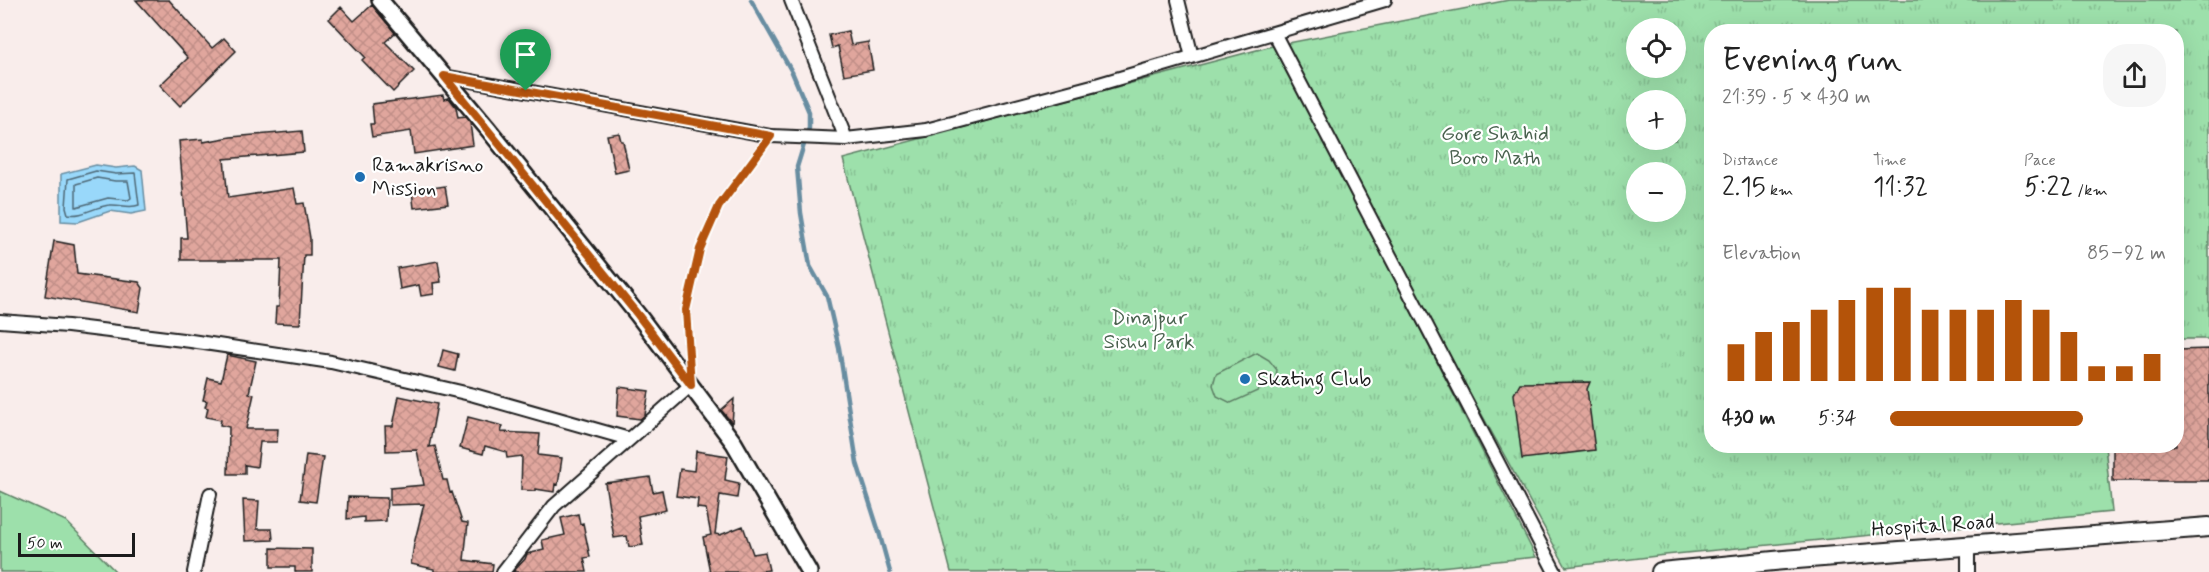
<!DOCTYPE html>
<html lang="en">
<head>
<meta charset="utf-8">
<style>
	:root { --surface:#fff; --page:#f6f6f6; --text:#222; --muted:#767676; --accent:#b45309 }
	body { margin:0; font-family:Mynerve,sans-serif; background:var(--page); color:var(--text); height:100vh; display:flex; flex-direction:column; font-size:22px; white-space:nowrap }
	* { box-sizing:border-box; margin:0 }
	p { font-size:20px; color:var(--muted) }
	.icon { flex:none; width:33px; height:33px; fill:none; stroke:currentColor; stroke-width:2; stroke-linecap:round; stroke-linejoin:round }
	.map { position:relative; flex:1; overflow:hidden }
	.details { position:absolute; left:1704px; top:24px; width:480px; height:429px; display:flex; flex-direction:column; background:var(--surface); border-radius:24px; box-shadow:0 6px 24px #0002 }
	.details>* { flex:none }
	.buttons { position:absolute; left:1626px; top:18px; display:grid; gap:12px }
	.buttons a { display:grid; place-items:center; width:60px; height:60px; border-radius:50%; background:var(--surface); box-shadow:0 6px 24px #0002; font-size:30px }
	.scale { position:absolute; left:18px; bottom:15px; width:117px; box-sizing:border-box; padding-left:6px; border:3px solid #1c1c1c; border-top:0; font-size:16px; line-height:21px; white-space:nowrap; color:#1c1c1c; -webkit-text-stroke:4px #fff; paint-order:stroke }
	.pin { position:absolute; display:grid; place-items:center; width:51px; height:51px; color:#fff; margin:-62px -26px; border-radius:50% 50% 50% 0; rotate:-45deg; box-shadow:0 0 6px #0007 }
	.pin .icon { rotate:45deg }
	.round { display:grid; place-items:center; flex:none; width:63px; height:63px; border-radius:24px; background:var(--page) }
	.summary { display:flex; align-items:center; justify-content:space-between; height:102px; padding:0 18px }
	h1 { font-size:33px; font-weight:600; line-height:45px }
	.metrics { display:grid; grid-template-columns:repeat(3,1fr); gap:9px; height:102px; padding:6px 18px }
	.metrics div { display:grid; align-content:center }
	.metrics b { font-size:26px; font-weight:600 }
	.metrics small { font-size:16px; font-weight:400 }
	.metrics p { font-size:16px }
	.chart { height:168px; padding:12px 18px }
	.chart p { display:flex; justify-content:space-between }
	.chart svg { width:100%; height:108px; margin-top:6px; stroke:var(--accent); stroke-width:6 }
	ul { padding:0 18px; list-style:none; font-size:20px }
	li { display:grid; grid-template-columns:96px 72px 1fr; align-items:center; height:45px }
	li i { height:15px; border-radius:8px; background:var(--accent) }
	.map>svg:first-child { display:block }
	.grass { fill:url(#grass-tufts); stroke:#5c7e64; stroke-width:1.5; fill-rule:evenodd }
	.pitch { fill:#9de0ab; stroke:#5c7e64; stroke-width:1.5 }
	.water { fill:#99d8fa; stroke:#678da1; stroke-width:1.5 }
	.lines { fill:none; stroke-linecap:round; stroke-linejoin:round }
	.shore { stroke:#4e6775; stroke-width:1.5 }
	.stream { stroke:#678da1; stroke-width:4.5 }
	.building { fill:url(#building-cross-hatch); stroke:#1c1c1c; stroke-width:1.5 }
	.minor-casing { stroke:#1c1c1c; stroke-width:16 }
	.tertiary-casing { stroke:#1c1c1c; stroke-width:20 }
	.secondary-casing { stroke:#1c1c1c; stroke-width:22 }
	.path { stroke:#1c1c1c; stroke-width:3; stroke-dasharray:6 4.5; stroke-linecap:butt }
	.minor { stroke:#fff; stroke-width:12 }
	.tertiary { stroke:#fff; stroke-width:15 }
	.secondary { stroke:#fff; stroke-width:18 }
	.route-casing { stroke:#fff; stroke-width:12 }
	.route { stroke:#b45309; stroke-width:8 }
	.poi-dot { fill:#1f6fb2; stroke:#fff; stroke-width:2 }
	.labels { text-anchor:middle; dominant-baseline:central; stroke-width:4.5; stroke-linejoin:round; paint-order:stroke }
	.park-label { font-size:21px; fill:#49614e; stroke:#fff }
	.poi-label { font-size:21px; fill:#1c1c1c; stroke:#fff; text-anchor:start }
	.street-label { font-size:21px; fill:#1c1c1c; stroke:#fff }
</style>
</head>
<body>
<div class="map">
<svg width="2209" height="572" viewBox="0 0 2209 572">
	<defs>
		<pattern id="grass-tufts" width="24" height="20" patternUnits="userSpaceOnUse" patternTransform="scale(1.5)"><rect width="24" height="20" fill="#9de0ab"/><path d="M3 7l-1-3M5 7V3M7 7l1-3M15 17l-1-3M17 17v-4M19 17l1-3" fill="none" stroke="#87c093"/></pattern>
		<pattern id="building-cross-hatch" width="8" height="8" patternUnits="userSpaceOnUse" patternTransform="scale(1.5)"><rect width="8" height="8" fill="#e0a69d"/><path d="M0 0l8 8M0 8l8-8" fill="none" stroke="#c08e87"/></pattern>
	</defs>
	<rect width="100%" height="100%" fill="#f9edeb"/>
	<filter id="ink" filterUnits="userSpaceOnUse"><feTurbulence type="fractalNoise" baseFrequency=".0167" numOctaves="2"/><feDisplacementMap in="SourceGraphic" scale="12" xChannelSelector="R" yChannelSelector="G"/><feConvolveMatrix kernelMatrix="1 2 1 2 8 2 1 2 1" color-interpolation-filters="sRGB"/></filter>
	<g filter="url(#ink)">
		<path class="grass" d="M1509 0H2209V339H2177L2176 32H1712V446H2105L2112 512 1665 555 1566 567 1278 45ZM1636 28H1676V68H1636ZM1636 100H1676V140H1636ZM1636 172H1676V212H1636Z
			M1276 45 1536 557 1392 572H951L843 159Z"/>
		<path class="pitch" d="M1257 353 1269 360 1277 370 1275 383 1231 403 1217 396 1213 385 1216 374Z
			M0 491 66 521 116 572H0Z"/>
		<path class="water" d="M96 165 116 168 135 166 142 170 146 211 131 214 110 211 78 222 61 221V174Z"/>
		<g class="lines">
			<path class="shore" d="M96 171 116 174 135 173 139 205C129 209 120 204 110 205 95 206 83 217 68 214L66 207 68 179Z
				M97 178 115 181H128L131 198 128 200 108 198 76 207V184Z"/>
			<path class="stream" d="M751 0 792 72 809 112V128L797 167 801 213 810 266 827 296 839 348 857 463 879 532 890 572"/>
		</g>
		<path class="building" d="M136 0H169L212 48 224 38 236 51 180 106 160 85 188 58Z
			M372 5 395 33 385 42 414 71 393 92 362 60 365 57 329 19 341 7 354 21Z
			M848 31 851 45 868 42 873 70 844 75 838 46 832 48 829 35Z
			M443 95 444 99 449 98 456 107 458 118 465 117 470 123 473 145 414 154 411 131 372 137 370 124H374L372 104Z
			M302 131 304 152 224 159 228 198 294 188 297 204 304 203 310 238V255H304L300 324 275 323 276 307H279L281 260H181V238H187L179 141 203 139V142L231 137Z
			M619 133 621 141H623L629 170 615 173 607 135Z
			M445 186 448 204 414 208 412 191Z
			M54 241 74 245 77 274 139 282 143 288 139 312 45 296Z
			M438 261 441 282 433 283 434 294 421 296 419 285 400 289 397 268Z
			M2209 349V481H2113V446H2176V350Z
			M443 350 458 354 455 371 439 367Z
			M227 355 256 361 249 393 254 394 246 429H278L277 442H260L257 467 245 465V474H228L229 427 220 425 221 420 206 417 208 408 205 407 207 401 203 400 208 378 221 381Z
			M1590 382 1587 389 1595 450 1522 459 1514 394 1520 383Z
			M619 387 649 391 645 415 640 419 617 416Z
			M399 396 437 404 429 447 435 446 443 480H447L450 493 452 492 462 522 468 523 464 560 493 564 492 572H434V569L411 564 414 544 424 504 390 505V488L424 485 417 450 386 451 385 426H393Z
			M734 399 732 423 721 410Z
			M468 417 503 426 501 432 540 434 538 455 562 458 558 485 555 484 554 492 535 489V491L521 490 522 456 507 458 506 452 485 446 483 454 460 448Z
			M696 451 728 456 725 480 739 483 737 498 720 495 715 534 720 535 743 526 753 554 765 552 769 570 755 572H710L703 537 711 535 706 509 697 508 698 499 676 496 680 469 694 471Z
			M306 455 323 457 316 502 300 500Z
			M650 477 653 492 662 490 666 510 638 516 643 545 629 547 627 536 614 538 605 483Z
			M348 497 387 498 386 521 364 522V517L347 519Z
			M243 500 259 501 257 529H272L273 540 245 541Z
			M578 514 580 524 583 523 590 557 584 558 587 572H513L525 559 527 554 544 550 542 540 565 535 561 518Z
			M271 548 312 549V572H295V567H271Z"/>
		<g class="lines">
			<defs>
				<path id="minor" d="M791 0 846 139
					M1178 0 1192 57
					M1274 33 1555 572
					M444 76 771 136 846 139 926 130 1096 85 1385 0
					M0 321 68 326 191 341 331 362 474 395 629 439
					M194 572 210 494
					M503 572 554 506 691 385
					M1968 572V547"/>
				<path id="tertiary" d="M380 0 488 129 638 315 734 443 809 572"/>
				<path id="secondary" d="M1661 572 1784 560 2209 527"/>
			</defs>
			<use href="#minor" class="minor-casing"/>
			<use href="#tertiary" class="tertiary-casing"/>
			<use href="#secondary" class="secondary-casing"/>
			<path class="path" d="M689 356 685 310 700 249 719 206 764 146"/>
			<use href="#minor" class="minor"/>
			<use href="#tertiary" class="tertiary"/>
			<use href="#secondary" class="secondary"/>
		</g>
	</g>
	<g class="lines" filter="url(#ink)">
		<defs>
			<path id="route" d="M444 76 771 136 719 206 700 249 686 310 691 385 638 315Z"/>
		</defs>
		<use href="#route" class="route-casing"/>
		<use href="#route" class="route"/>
	</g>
	<g class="poi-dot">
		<circle cx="360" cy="177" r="6"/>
		<circle cx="1245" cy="379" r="6"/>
	</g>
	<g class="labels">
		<g class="park-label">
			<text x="1495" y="134">Gore Shahid<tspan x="1495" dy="24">Boro Math</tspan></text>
			<text x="1149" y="318">Dinajpur<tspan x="1149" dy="24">Sishu Park</tspan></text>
		</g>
		<g class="poi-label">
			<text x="372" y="165">Ramakrisno<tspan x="372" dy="24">Mission</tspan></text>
			<text x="1257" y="379">Skating Club</text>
		</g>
		<g class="street-label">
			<text transform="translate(1933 526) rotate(-4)">Hospital Road</text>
		</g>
	</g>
</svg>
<div class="buttons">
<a><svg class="icon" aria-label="locate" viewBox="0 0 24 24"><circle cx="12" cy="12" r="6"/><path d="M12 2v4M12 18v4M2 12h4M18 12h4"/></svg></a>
<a>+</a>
<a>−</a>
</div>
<div class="scale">50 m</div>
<div class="pin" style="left:526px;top:91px;background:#1e9e55"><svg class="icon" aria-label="arrive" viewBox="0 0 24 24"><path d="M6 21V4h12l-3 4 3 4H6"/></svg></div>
<section class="details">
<div class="summary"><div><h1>Evening run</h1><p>21:39 · 5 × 430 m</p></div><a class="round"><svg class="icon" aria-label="share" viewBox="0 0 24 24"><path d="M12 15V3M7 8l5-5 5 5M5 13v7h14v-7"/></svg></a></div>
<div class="metrics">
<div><p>Distance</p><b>2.15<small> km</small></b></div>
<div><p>Time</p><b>11:32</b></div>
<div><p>Pace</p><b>5:22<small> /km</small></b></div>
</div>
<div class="chart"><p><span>Elevation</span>85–92 m</p>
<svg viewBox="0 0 160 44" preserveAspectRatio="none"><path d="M5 44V29M15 44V24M25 44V20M35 44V15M45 44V11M55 44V6M65 44V6M75 44V15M85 44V15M95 44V15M105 44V11M115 44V15M125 44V24M135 44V38M145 44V38M155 44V33"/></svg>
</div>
<ul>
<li><b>430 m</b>5:34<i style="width:70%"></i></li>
</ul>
</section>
</div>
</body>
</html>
